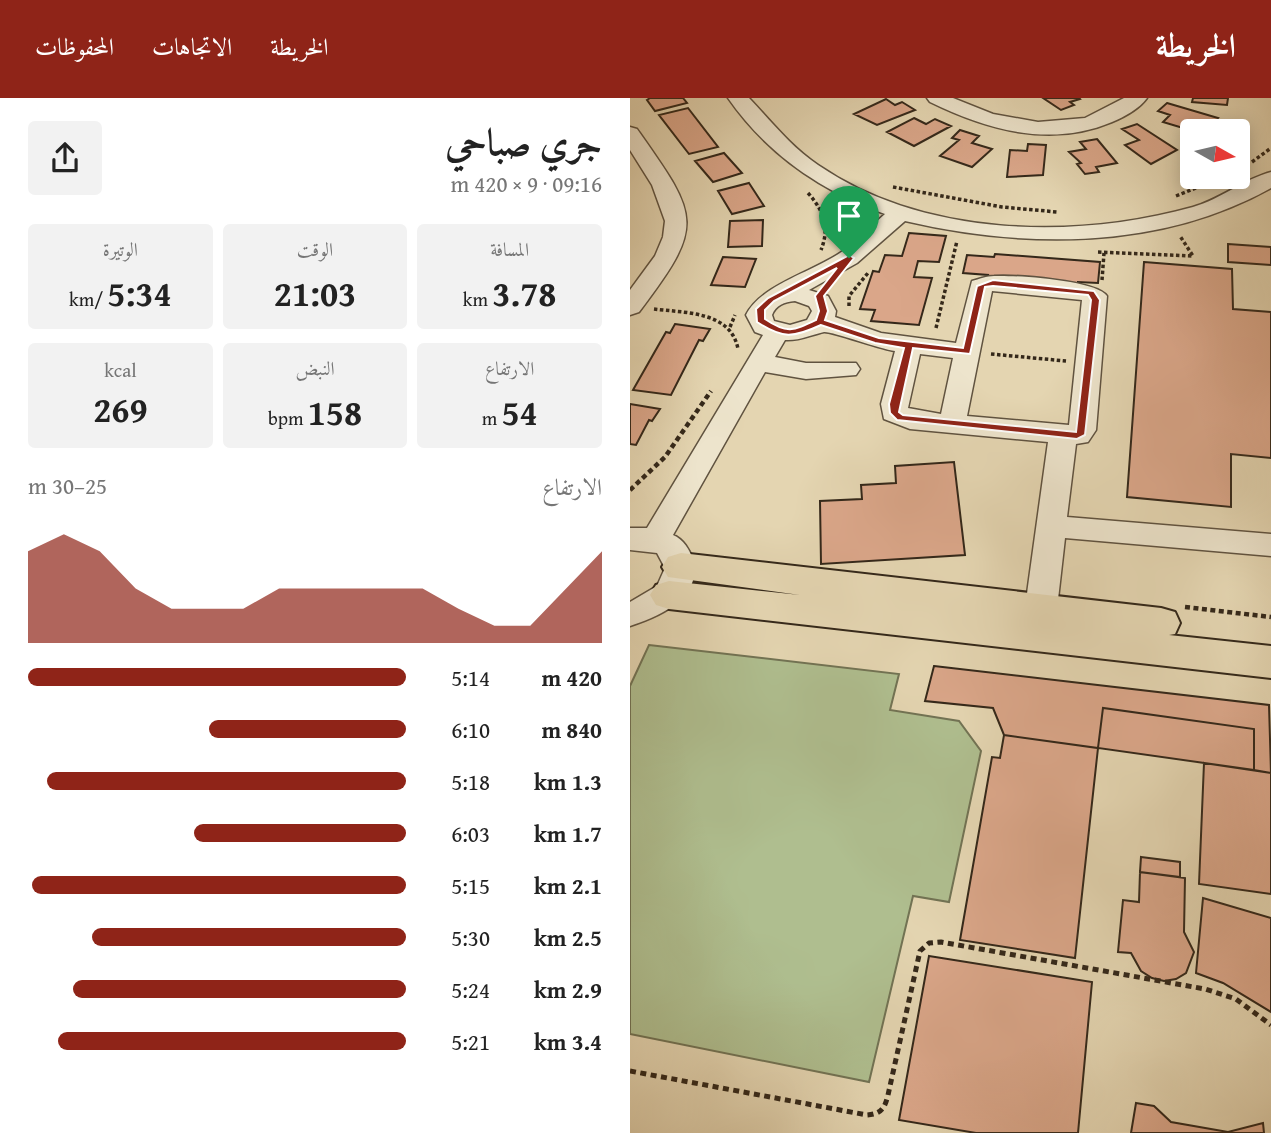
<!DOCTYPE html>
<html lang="ar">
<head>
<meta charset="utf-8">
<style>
	:root { --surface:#fff; --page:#f2f2f2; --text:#222; --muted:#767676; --accent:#8f2418 }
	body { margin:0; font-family:"Gentium Book Plus",Amiri,serif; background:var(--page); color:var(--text); direction:rtl; height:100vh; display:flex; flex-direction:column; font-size:26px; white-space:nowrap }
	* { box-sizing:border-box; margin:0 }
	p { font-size:23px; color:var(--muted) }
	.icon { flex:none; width:38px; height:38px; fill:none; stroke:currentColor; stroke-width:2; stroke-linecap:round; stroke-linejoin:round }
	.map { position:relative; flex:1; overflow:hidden; direction:ltr }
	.side { display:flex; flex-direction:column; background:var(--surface); width:630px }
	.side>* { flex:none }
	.needle { width:46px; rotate:98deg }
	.fabs { position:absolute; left:550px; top:21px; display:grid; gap:14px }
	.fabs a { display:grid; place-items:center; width:70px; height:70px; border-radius:7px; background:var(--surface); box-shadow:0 4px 18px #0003; font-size:35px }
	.pin { position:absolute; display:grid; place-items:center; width:60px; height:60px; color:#fff; margin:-72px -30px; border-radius:50% 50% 50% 0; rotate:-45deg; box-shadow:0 0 7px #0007 }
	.pin .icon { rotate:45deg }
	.round { display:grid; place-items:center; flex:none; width:74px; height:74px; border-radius:7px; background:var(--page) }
	.headline { display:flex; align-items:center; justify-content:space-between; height:119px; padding:0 28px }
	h1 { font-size:38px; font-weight:700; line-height:52px }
	.stats { display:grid; grid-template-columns:repeat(3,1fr); gap:10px; height:119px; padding:7px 28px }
	.stats div { display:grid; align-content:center; border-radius:7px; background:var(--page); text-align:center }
	.stats b { font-size:35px; font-weight:700 }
	.stats small { font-size:19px; font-weight:400 }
	.stats p { font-size:19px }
	.chart { height:196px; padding:14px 28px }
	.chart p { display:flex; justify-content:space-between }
	.chart svg { width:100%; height:126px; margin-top:7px; fill:var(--accent); opacity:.7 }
	ul { padding:0 28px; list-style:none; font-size:23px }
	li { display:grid; grid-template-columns:112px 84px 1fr; align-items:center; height:52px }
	li i { height:18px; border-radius:9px; background:var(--accent) }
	header { display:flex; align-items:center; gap:42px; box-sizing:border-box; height:98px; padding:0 35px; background:var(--accent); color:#fff }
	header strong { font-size:33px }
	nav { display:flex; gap:38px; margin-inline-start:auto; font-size:24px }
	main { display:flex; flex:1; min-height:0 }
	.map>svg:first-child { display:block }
	.green { fill:#afbe8f; stroke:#727354; stroke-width:2 }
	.building { fill:#daa689; stroke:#34281a; stroke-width:2 }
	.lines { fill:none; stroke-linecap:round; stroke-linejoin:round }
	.minor-casing { stroke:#605340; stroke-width:3 }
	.major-casing { stroke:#34281a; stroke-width:4 }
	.path-far2 { stroke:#34281a; stroke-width:3.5; stroke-dasharray:3.5 2.5; stroke-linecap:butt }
	.path-far1 { stroke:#34281a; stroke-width:4.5; stroke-dasharray:5 3.5; stroke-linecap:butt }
	.path { stroke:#34281a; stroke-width:5; stroke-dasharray:6 4.5; stroke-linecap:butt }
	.minor { fill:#ede4cc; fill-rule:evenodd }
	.major { fill:#e4d5b1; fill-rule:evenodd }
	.route { fill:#8f2418; stroke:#fff; stroke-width:2; fill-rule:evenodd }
</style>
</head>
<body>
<header>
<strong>الخريطة</strong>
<nav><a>الخريطة</a><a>الاتجاهات</a><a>المحفوظات</a></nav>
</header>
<main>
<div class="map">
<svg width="641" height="1035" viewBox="0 0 641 1035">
	<rect width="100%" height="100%" fill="#e4d5b1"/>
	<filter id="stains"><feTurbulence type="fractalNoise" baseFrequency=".00286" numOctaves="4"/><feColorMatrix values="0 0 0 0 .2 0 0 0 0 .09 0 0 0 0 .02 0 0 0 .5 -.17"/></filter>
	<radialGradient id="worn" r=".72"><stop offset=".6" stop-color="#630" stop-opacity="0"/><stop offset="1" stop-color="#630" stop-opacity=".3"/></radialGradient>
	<path class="green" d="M19 547 269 576 260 612 329 623 351 653 319 804 283 798 239 984 0 936V588Z"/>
	<path class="building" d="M20 0H53L57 5 25 13 17 2Z
		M413 0H449L450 1 440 4 444 7 431 12Z
		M563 0H598L597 7 562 4Z
		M256 1 265 7 272 4 285 12 247 27 224 16Z
		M537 5 588 20 579 29 584 31 563 33 533 24 540 17 528 13Z
		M58 10 88 49 59 56 29 17Z
		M284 20 296 26 305 21 321 28 284 48 257 34Z
		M507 26 547 52 521 66 495 47 509 42 492 31Z
		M330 32 349 38 342 45 362 51 342 69 310 58 329 42 322 40Z
		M467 41 487 65 466 69 469 74 455 76 447 66 451 65 439 54 456 51 450 44Z
		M398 46 416 47 413 77 377 79 380 52 397 53Z
		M94 55 112 75 83 84 65 63Z
		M119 85 134 108 102 116 88 93Z
		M133 122 132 148 98 149 100 123Z
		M279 135 316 138 309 164 288 163 284 179 302 180 289 227 241 223 245 212 230 211 243 173 249 174 255 157 272 158Z
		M598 146 641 149V167L598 164Z
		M365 156 470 164 468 185 448 184V187L357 180 358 177 333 175 337 157 364 159Z
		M93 159 126 161 115 189 81 187Z
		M514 164 602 171 603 211 641 214V360L601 356V409L497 399Z
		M45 226 80 231 73 243 69 242 41 297 3 292 36 234 40 235Z
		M0 306 30 311 22 323 19 322 6 347 0 346Z
		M324 364 335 457 191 466 190 403 232 401 231 387 266 385 265 368Z
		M304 568 639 607 641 675 624 672V631L473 610 468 650 374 637 363 610 295 603Z
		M473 610 624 631V672L468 650Z
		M374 637 468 650 445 860 330 842 362 659 370 660Z
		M574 665 641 675V796L569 786Z
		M511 759 550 764V779L510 774Z
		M510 774 555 780 554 834 564 854 556 875 546 881 534 883 522 880 511 873 501 855 488 854 493 802 509 804Z
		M573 800 641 820V914L593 885 566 875Z
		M299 858 462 884 448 1035H346L269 1022Z
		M506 1005 524 1008 541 1024 598 1034 633 1025 634 1035H501Z"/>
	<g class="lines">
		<defs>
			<path id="minor" d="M98 0H119C141 23 161 49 188 67 293 139 444 142 563 109 591 101 614 81 641 74V90C530 152 396 151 275 123L227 165 179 192 198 198 206 213 205 219 251 235 326 245 342 183C349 181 357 178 364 178 385 177 466 182 477 198L466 332 458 344 446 346 437 419 641 436V458L435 440 427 510 422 518 411 522 400 518 395 510 418 344 280 331 254 321 251 306 265 253C250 251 201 233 194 234 180 237 170 243 155 242L145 259 176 265H226L230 271 226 277 176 281 135 274 43 437C53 441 60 452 63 462 73 500 28 519 0 528V504L27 488 35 470 27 455 0 452V430H17L133 237 125 234 116 217C131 187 182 174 210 155 226 145 240 129 255 116 191 93 137 56 98 0ZM362 193 452 202 439 327 337 318ZM165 203 179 208 182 213 177 222 160 227 144 223 142 217C146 207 154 204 165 203ZM290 256 323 260 311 316 278 310Z
				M297 0H323L363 16 408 24 455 20 494 0H517C509 11 494 19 482 24 421 50 357 32 300 4Z
				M0 29 7 31C69 119 76 126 9 214L0 217V192L25 158 33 139 35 123 22 87 0 52Z"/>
			<path id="major" d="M51 455 531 510 545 514 550 525 545 536 539 537 641 548V580L39 511 26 507 20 497 26 487 39 483 170 497 38 479 32 469 38 459Z"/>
		</defs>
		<use href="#minor" class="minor-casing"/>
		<use href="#major" class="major-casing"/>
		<path class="path-far2" d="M622 64 641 50
			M263 89 372 109 427 114
			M178 95C194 113 200 129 191 152
			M546 98 593 79
			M468 154 563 158 550 138
			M472 182 474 155
			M219 208V198L238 175
			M24 211C55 215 101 213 108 251
			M100 229 105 217
			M306 230 327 143
			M361 256 436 263"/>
		<path class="path-far1" d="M0 392 35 359 81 293
			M555 509 641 519"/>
		<path class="path" d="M0 973 237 1017C251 1016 255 1010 258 997L290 853 299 845 311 844 575 891 606 901 641 927"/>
		<use href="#minor" class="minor"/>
		<use href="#major" class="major"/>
	</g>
	<path class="route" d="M219 157 224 160 194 198 198 213 195 222 249 240 333 250 347 188 363 182 464 193 470 202 455 337 447 341 267 322 260 315 259 306 274 250 245 245 191 227C163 240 153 241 127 224L126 211 138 200ZM207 170 185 198 189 213 186 222C163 233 157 236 135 221V212L144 203ZM363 188 458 197 461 202 446 334 273 317 269 314 283 250 340 256 355 189Z"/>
	<rect width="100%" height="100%" filter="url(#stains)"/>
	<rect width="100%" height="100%" fill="url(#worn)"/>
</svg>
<div class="fabs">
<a><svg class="needle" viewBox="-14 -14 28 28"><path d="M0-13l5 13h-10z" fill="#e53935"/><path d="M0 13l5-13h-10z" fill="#767676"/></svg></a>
</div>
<div class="pin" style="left:219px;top:160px;background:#1e9e55"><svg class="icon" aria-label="arrive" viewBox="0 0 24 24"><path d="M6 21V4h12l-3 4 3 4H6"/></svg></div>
</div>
<section class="side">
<div class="headline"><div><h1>جري صباحي</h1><p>09:16 · 9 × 420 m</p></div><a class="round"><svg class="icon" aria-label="share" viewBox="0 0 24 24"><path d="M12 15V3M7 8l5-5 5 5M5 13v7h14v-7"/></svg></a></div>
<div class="stats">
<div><p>المسافة</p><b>3.78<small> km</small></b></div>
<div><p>الوقت</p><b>21:03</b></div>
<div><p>الوتيرة</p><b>5:34<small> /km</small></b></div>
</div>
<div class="stats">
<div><p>الارتفاع</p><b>54<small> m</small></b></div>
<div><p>النبض</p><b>158<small> bpm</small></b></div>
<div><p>kcal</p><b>269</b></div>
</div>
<div class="chart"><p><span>الارتفاع</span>25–30 m</p>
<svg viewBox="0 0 160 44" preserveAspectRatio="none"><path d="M0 44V12L10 6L20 12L30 25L40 32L50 32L60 32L70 25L80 25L90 25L100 25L110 25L120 32L130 38L140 38L150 25L160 12V44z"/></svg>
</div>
<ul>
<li><b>420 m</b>5:14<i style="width:100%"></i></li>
<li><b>840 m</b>6:10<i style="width:52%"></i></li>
<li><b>1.3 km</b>5:18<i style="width:95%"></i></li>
<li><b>1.7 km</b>6:03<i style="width:56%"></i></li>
<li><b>2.1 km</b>5:15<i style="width:99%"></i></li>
<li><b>2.5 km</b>5:30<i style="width:83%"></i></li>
<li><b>2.9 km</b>5:24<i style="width:88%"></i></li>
<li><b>3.4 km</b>5:21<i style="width:92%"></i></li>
</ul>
</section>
</main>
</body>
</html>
